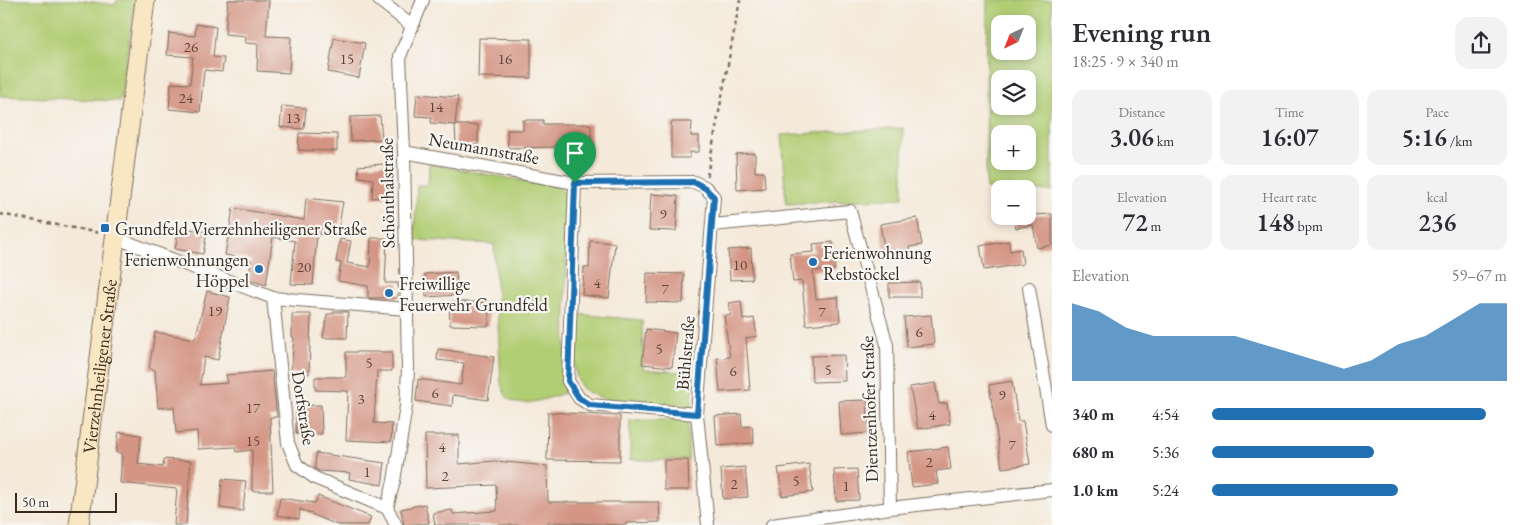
<!DOCTYPE html>
<html lang="en">
<head>
<meta charset="utf-8">
<style>
	:root { --surface:#fff; --page:#f2f2f3; --text:#2b2b33; --muted:#7c7c81; --accent:#1f6fb2 }
	body { margin:0; font-family:"EB Garamond",serif; background:var(--page); color:var(--text); height:100vh; display:flex; flex-direction:column; font-size:19px; white-space:nowrap }
	* { box-sizing:border-box; margin:0 }
	p { font-size:16px; color:var(--muted) }
	.icon { flex:none; width:28px; height:28px; fill:none; stroke:currentColor; stroke-width:2; stroke-linecap:round; stroke-linejoin:round }
	.map { position:relative; flex:1; overflow:hidden }
	.drawer { display:flex; flex-direction:column; background:var(--surface); width:475px }
	.drawer>* { flex:none }
	.needle { width:32px; rotate:223deg }
	.buttons { position:absolute; left:991px; top:15px; display:grid; gap:10px }
	.buttons a { display:grid; place-items:center; width:45px; height:45px; border-radius:10px; background:var(--surface); box-shadow:0 2px 8px #0003; font-size:25px }
	.scale { position:absolute; left:15px; bottom:12px; width:102px; box-sizing:border-box; padding-left:5px; border:2px solid #3b2a1e; border-top:0; font-size:14px; line-height:18px; white-space:nowrap; color:#3b2a1e; -webkit-text-stroke:4px #f6f6f2; paint-order:stroke }
	.pin { position:absolute; display:grid; place-items:center; width:42px; height:42px; color:#fff; margin:-51px -21px; border-radius:50% 50% 50% 0; rotate:-45deg; box-shadow:0 0 5px #0007 }
	.pin .icon { rotate:45deg }
	.round { display:grid; place-items:center; flex:none; width:52px; height:52px; border-radius:15px; background:var(--page) }
	.overview { display:flex; align-items:center; justify-content:space-between; height:85px; padding:0 20px }
	h1 { font-size:28px; font-weight:600; line-height:38px }
	.figures { display:grid; grid-template-columns:repeat(3,1fr); gap:8px; height:85px; padding:5px 20px }
	.figures div { display:grid; align-content:center; border-radius:12px; background:var(--page); text-align:center }
	.figures b { font-size:25px; font-weight:600 }
	.figures small { font-size:14px; font-weight:400 }
	.figures p { font-size:14px }
	.chart { height:140px; padding:10px 20px }
	.chart p { display:flex; justify-content:space-between }
	.chart svg { width:100%; height:90px; margin-top:5px; fill:var(--accent); opacity:.7 }
	ul { padding:0 20px; list-style:none; font-size:16px }
	li { display:grid; grid-template-columns:80px 60px 1fr; align-items:center; height:38px }
	li i { height:12px; border-radius:6px; background:var(--accent) }
	main { display:flex; flex:1; min-height:0 }
	.map>svg:first-child { display:block }
	.green { fill:#b1cd73; stroke:#767c48; fill-rule:evenodd }
	.building { fill:#d49584 }
	.lines { fill:none; stroke-linecap:round; stroke-linejoin:round }
	.street-casing { stroke:#7c6d5f; stroke-width:14 }
	.secondary-casing { stroke:#7c6d5f; stroke-width:21 }
	.path { stroke:#7c6d5f; stroke-width:2.5; stroke-dasharray:4 4; stroke-linecap:butt }
	.street { stroke:#fff; stroke-width:12 }
	.secondary { stroke:#f9e7c3; stroke-width:19 }
	.route-casing { stroke:#fff; stroke-width:10 }
	.route { stroke:#1f6fb2; stroke-width:6 }
	.poi-dot { fill:#1f6fb2; stroke:#f6f6f2; stroke-width:2 }
	.labels { text-anchor:middle; dominant-baseline:central; stroke-width:4.5; stroke-linejoin:round; paint-order:stroke }
	.number-label { font-size:15px; fill:#614538 }
	.street-label { font-size:18px; fill:#3b2a1e; stroke:#f6f6f2 }
	.poi-label { font-size:18px; fill:#3b2a1e; stroke:#f6f6f2; text-anchor:start }
</style>
</head>
<body>
<main>
<div class="map">
<svg width="1052" height="525" viewBox="0 0 1052 525">
	<rect width="100%" height="100%" fill="#f6f6f2"/>
	<filter id="ink" filterUnits="userSpaceOnUse"><feTurbulence type="fractalNoise" baseFrequency=".02" numOctaves="2"/><feDisplacementMap in="SourceGraphic" scale="10" xChannelSelector="R" yChannelSelector="G"/><feConvolveMatrix kernelMatrix="1 2 1 2 8 2 1 2 1" color-interpolation-filters="sRGB"/></filter>
	<filter id="wash" filterUnits="userSpaceOnUse"><feTurbulence type="fractalNoise" baseFrequency=".0096" numOctaves="4" result="noise"/><feDisplacementMap in="SourceGraphic" scale="20" xChannelSelector="R" yChannelSelector="G"/><feGaussianBlur stdDeviation="1.12" result="paint"/><feColorMatrix in="noise" values="0 0 0 0 0 0 0 0 0 0 0 0 0 0 0 0 0 1.4 0 .05"/><feComposite in="paint" operator="in"/></filter>
	<g filter="url(#wash)">
		<rect width="100%" height="100%" fill="#f5e9d9"/>
		<path class="green" d="M0 0H78L115 5 117 0H135L120 101 0 96Z
			M987 0H1052V191H1028V189H986ZM1000 24H1028V51H1000ZM1000 79H1028V106H1000ZM1000 134H1028V161H1000Z
			M903 128V198L786 204 781 135Z
			M429 164 558 187 567 195 565 381 567 392C555 396 523 408 512 401 505 398 504 390 501 384L494 244 414 240 417 185H428Z
			M575 314 642 320 643 369 694 373 692 408C668 405 588 406 579 383 570 363 575 335 575 314Z
			M630 420H688V460H630Z"/>
		<g id="blocks">
			<path class="building" d="M228 0H269L266 36 291 37 289 73 257 71 258 44 245 43 246 36 225 34Z
				M196 24 216 27 213 57 224 58 222 72 204 70 200 112 169 109 171 83 190 84 193 57 167 55 169 33 195 36Z
				M334 38 365 43 359 78 328 72Z
				M479 38 531 39V78L478 77Z
				M417 94 458 97 455 125 431 123 432 117 415 116Z
				M282 106 306 108 304 129 280 127Z
				M380 116 382 139 351 141 350 117Z
				M523 120H543V124H591V151H562V147L508 148 507 130H523Z
				M671 122H692L691 136H699V152H690V158H671Z
				M455 125H478V145H456Z
				M299 133 337 134V151L298 150Z
				M755 153V172H764L765 188 737 190 736 154Z
				M385 164 388 197 372 198 373 179 359 177 358 166Z
				M651 194 678 196 676 231 649 230Z
				M306 198 343 202 337 236 317 234 313 285 291 284 295 241 273 237 266 285 249 280 251 260 225 255 233 208 304 220Z
				M1052 214V245L1037 248 1033 225 1016 228 1014 216Z
				M917 218 922 245 909 247 911 255 886 259 880 224Z
				M179 227 207 232 203 254 175 249Z
				M371 238H387L385 283H398V298H368V286L338 281 341 263 336 262 340 239 351 241 347 263 370 267Z
				M590 241 615 243 609 298 582 295 584 267 589 268Z
				M1009 241 1010 251 1021 249 1023 264 984 270 980 246Z
				M833 242 835 270 813 271 816 299 838 297 840 322 806 325 802 281 793 282 790 254 814 252 813 244Z
				M751 248 752 279 730 280 728 250Z
				M456 272 458 295 426 297 425 274Z
				M647 273 684 274 683 303 646 302Z
				M920 282V297H889V283Z
				M207 291 230 297 218 360 204 357 200 385 228 383 226 375 272 371 277 417H270L273 491H252V450L236 452 235 447 198 449 197 431 176 433 174 407 158 408 155 370 149 369 155 332 195 339Z
				M741 301 743 320 754 318 757 336 746 338 750 390 720 392 717 358 730 357 724 316 731 315 729 303Z
				M449 302H489V326L450 325Z
				M333 312H348L347 338H323L327 314H333Z
				M292 314H311L309 374 291 373 294 337H292Z
				M931 315 934 344 907 347 904 317Z
				M646 329 676 333 672 367 642 364Z
				M438 349 494 357 488 400 453 395 452 406 416 401 418 379 461 385 464 363 437 360Z
				M346 352H392V371H377L374 423 392 424 391 442 346 440 348 391 315 390V377H346Z
				M844 355 845 381 812 382 811 356Z
				M1012 381 1018 421H1023L1030 464 1002 468 989 385Z
				M935 383 939 404 947 403 950 424 918 429 910 387Z
				M867 400 869 433 841 435 839 401Z
				M321 405 322 434H296V406Z
				M548 412 620 416V461L547 460Z
				M741 414 742 427 752 426 754 443 717 446 715 416Z
				M119 432 141 435 138 464 163 467 164 459 191 461 186 525H174L177 489 120 483 122 453H116Z
				M425 435H459V464L495 461 547 466 548 502H659L660 522 626 523V525L548 522V525H435L433 513 452 510 453 514 497 511 496 485 426 488Z
				M948 447 951 469 936 471 938 484 912 487 908 452Z
				M316 453 385 463 382 485 349 479 350 473 319 471 315 468Z
				M664 460H688L689 490H664Z
				M809 464 813 492 782 496 778 468Z
				M745 467 748 497 723 499 721 469Z
				M857 469 859 500 836 501 834 470Z
				M222 479 246 481 243 511 220 508Z
				M318 496 371 517 368 525H337L300 509 299 519 277 515 280 498 315 503Z
				M425 504 429 523 404 525 401 509Z"/>
		</g>
	</g>
	<g filter="url(#ink)">
		<use href="#blocks" fill-opacity="0" stroke="#7c6d5f" stroke-width="1"/>
		<g class="lines">
			<defs>
				<path id="street" d="M379 0 412 26
					M404 152 575 183 694 182 705 187 714 197 697 414 708 525
					M575 183 568 381 579 398 590 405 697 414
					M713 225 850 211 887 345 890 508
					M114 237 273 298 407 309
					M1029 288 1052 425
					M273 298 288 443 297 465 315 478 387 508 396 525
					M387 508 394 481 406 406 408 369 404 152 400 56 423 0
					M772 525 890 508 1052 490"/>
				<g id="secondary">
					<path id="s1" d="M79 525 145 0"/>
				</g>
			</defs>
			<use href="#street" class="street-casing"/>
			<use href="#secondary" class="secondary-casing"/>
			<path class="path" d="M707 176 740 0
				M0 214 99 233"/>
			<use href="#street" class="street"/>
			<use href="#secondary" class="secondary"/>
		</g>
	</g>
	<g class="lines" filter="url(#ink)">
		<defs>
			<path id="route" d="M694 182 705 188 714 197 697 414 590 405 579 398 568 381 575 183Z"/>
		</defs>
		<use href="#route" class="route-casing"/>
		<use href="#route" class="route"/>
	</g>
	<g class="poi-dot">
		<rect x="100" y="223" width="10" height="10" rx="2.5"/>
		<circle cx="813" cy="262" r="5"/>
		<circle cx="259" cy="269" r="5"/>
		<circle cx="389" cy="293" r="5"/>
	</g>
	<g class="labels">
		<g class="number-label">
			<text x="191" y="46">26</text>
			<text x="347" y="58">15</text>
			<text x="505" y="58">16</text>
			<text x="186" y="97">24</text>
			<text x="436" y="106">14</text>
			<text x="293" y="117">13</text>
			<text x="663" y="213">9</text>
			<text x="740" y="264">10</text>
			<text x="304" y="266">20</text>
			<text x="597" y="282">4</text>
			<text x="665" y="288">7</text>
			<text x="215" y="310">19</text>
			<text x="822" y="311">7</text>
			<text x="919" y="331">6</text>
			<text x="659" y="348">5</text>
			<text x="369" y="362">5</text>
			<text x="828" y="369">5</text>
			<text x="733" y="370">6</text>
			<text x="435" y="392">6</text>
			<text x="1002" y="394">9</text>
			<text x="361" y="398">3</text>
			<text x="253" y="407">17</text>
			<text x="932" y="414">4</text>
			<text x="253" y="440">15</text>
			<text x="1012" y="444">7</text>
			<text x="442" y="446">4</text>
			<text x="929" y="461">2</text>
			<text x="367" y="471">1</text>
			<text x="445" y="475">2</text>
			<text x="796" y="480">5</text>
			<text x="734" y="483">2</text>
			<text x="846" y="485">1</text>
		</g>
		<g class="street-label">
			<text transform="translate(484 148) rotate(10)">Neumannstraße</text>
			<text transform="translate(387 193) rotate(-91)">Schönthalstraße</text>
			<text transform="translate(685 353) rotate(-85)">Bühlstraße</text>
			<text stroke="none"><textPath href="#s1" startOffset="160">Vierzehnheiligener Straße</textPath></text>
			<text transform="translate(304 408) rotate(81)">Dorfstraße</text>
			<text transform="translate(869 409) rotate(-92)">Dientzenhofer Straße</text>
		</g>
		<g class="poi-label">
			<text x="115" y="228">Grundfeld Vierzehnheiligener Straße</text>
			<text x="823" y="252">Ferienwohnung<tspan x="823" dy="21">Rebstöckel</tspan></text>
			<text x="249" y="259" text-anchor="end">Ferienwohnungen<tspan x="249" dy="21">Höppel</tspan></text>
			<text x="399" y="283">Freiwillige<tspan x="399" dy="21">Feuerwehr Grundfeld</tspan></text>
		</g>
	</g>
</svg>
<div class="buttons">
<a><svg class="needle" viewBox="-14 -14 28 28"><path d="M0-13l5 13h-10z" fill="#e53935"/><path d="M0 13l5-13h-10z" fill="#7c7c81"/></svg></a>
<a><svg class="icon" aria-label="layers" viewBox="0 0 24 24"><path d="M12 4l9 5-9 5-9-5zM3 14l9 5 9-5"/></svg></a>
<a>+</a>
<a>−</a>
</div>
<div class="scale">50 m</div>
<div class="pin" style="left:575px;top:183px;background:#1e9e55"><svg class="icon" aria-label="arrive" viewBox="0 0 24 24"><path d="M6 21V4h12l-3 4 3 4H6"/></svg></div>
</div>
<section class="drawer">
<div class="overview"><div><h1>Evening run</h1><p>18:25 · 9 × 340 m</p></div><a class="round"><svg class="icon" aria-label="share" viewBox="0 0 24 24"><path d="M12 15V3M7 8l5-5 5 5M5 13v7h14v-7"/></svg></a></div>
<div class="figures">
<div><p>Distance</p><b>3.06<small> km</small></b></div>
<div><p>Time</p><b>16:07</b></div>
<div><p>Pace</p><b>5:16<small> /km</small></b></div>
</div>
<div class="figures">
<div><p>Elevation</p><b>72<small> m</small></b></div>
<div><p>Heart rate</p><b>148<small> bpm</small></b></div>
<div><p>kcal</p><b>236</b></div>
</div>
<div class="chart"><p><span>Elevation</span>59–67 m</p>
<svg viewBox="0 0 160 44" preserveAspectRatio="none"><path d="M0 44V6L10 10L20 18L30 22L40 22L50 22L60 22L70 26L80 30L90 34L100 38L110 34L120 26L130 22L140 14L150 6L160 6V44z"/></svg>
</div>
<ul>
<li><b>340 m</b>4:54<i style="width:93%"></i></li>
<li><b>680 m</b>5:36<i style="width:55%"></i></li>
<li><b>1.0 km</b>5:24<i style="width:63%"></i></li>
</ul>
</section>
</main>
</body>
</html>
